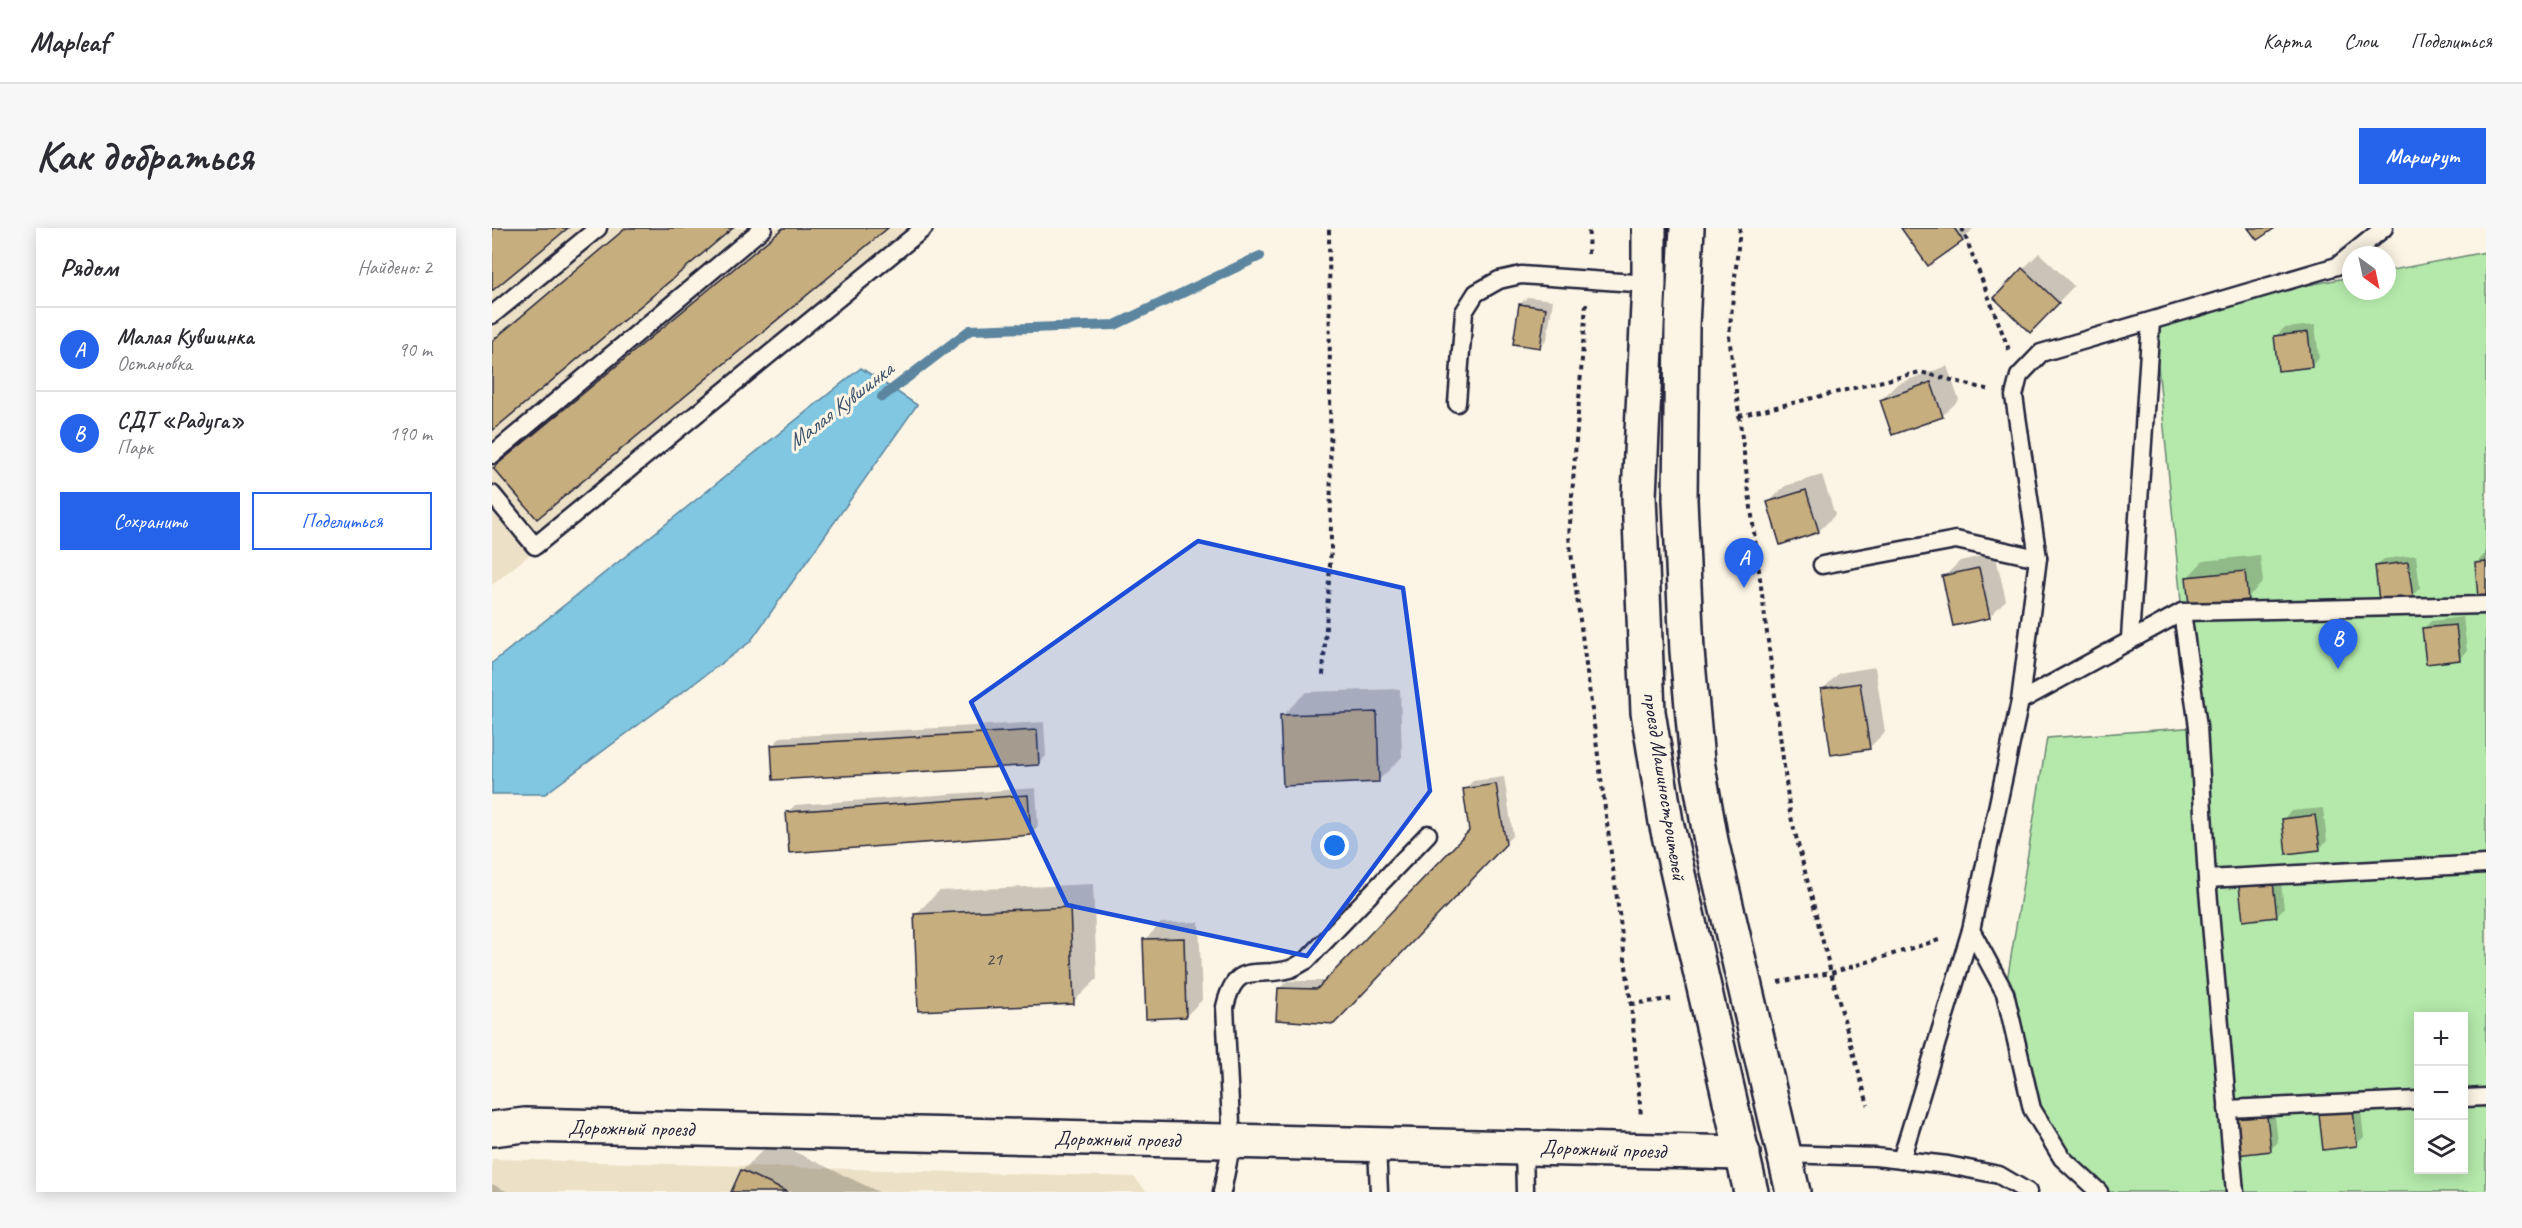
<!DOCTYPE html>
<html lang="ru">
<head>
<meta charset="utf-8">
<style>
  body { margin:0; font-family:Caveat,sans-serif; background:#f7f7f7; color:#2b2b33 }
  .controls { position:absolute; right:18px; bottom:18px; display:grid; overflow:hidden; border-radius:0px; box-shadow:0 3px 15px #0003 }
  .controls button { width:54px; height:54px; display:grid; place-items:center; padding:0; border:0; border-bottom:2px solid #e1e1e2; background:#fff; color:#2b2b33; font:30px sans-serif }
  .compass { position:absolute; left:1850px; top:18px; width:54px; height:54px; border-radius:50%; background:#fff; box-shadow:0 3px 15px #0003; rotate:147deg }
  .you { position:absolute; left:843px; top:618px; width:21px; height:21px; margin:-15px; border:4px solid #fff; border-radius:50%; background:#1a73e8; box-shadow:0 0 0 9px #1a73e833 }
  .badge { display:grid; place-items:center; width:39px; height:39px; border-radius:50%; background:#2563eb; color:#fff; font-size:20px; font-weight:700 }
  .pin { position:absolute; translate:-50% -50px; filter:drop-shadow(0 2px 3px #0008) }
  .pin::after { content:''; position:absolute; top:32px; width:21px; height:18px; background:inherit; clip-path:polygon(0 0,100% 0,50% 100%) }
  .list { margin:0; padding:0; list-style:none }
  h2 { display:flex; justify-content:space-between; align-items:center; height:78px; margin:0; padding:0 24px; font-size:26px }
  h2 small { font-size:20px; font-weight:400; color:#7c7c81 }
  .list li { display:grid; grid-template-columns:39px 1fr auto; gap:18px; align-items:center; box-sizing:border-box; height:84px; padding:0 24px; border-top:2px solid #e1e1e2 }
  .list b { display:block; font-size:22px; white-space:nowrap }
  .list p { margin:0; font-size:20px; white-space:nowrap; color:#7c7c81 }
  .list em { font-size:20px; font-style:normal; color:#7c7c81 }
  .actions { display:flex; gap:12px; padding:18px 24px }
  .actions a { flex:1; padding:14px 0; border:2px solid #2563eb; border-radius:0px; text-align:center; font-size:21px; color:#2563eb }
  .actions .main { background:#2563eb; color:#fff }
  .icon { flex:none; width:33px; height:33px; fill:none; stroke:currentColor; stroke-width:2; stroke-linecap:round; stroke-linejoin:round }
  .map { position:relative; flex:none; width:1994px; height:964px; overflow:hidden; border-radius:0px }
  header { display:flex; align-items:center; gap:36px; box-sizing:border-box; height:84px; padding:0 30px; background:#fff; border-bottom:2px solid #e1e1e2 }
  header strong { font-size:28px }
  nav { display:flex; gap:33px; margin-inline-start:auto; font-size:21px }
  .intro { display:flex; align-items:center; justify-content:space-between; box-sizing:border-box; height:144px; padding:0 36px }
  h1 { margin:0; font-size:42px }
  .button { padding:15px 27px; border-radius:0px; background:#2563eb; color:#fff; font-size:21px; font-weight:700 }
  main { display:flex; gap:36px; padding:0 36px }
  aside { flex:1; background:#fff; border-radius:0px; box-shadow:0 3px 15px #0003 }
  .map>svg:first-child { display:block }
</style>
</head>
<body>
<header>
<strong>Mapleaf</strong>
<nav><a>Карта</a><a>Слои</a><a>Поделиться</a></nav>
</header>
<div class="intro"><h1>Как добраться</h1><a class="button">Маршрут</a></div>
<main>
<aside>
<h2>Рядом<small>Найдено: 2</small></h2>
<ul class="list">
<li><span class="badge">A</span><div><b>Малая Кувшинка</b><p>Остановка</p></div><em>90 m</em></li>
<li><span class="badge">B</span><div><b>СДТ «Радуга»</b><p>Парк</p></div><em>190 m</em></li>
</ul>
<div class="actions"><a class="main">Сохранить</a><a>Поделиться</a></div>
</aside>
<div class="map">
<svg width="1994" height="964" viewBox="0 0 1994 964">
  <rect width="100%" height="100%" fill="#fcf5e5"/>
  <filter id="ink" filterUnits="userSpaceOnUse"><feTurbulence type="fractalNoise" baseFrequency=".0167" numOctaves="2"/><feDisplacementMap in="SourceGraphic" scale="12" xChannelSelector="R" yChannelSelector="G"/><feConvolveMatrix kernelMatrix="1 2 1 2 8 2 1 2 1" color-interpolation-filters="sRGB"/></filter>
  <g filter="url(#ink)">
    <g fill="#ece0c6">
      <path d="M0,0H441L0,357Z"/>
      <path d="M0,931L642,949L655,964H0Z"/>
    </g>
    <path fill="#b4e9ab" stroke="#6b8673" stroke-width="1.5" fill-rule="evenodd" d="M1994,24V964H1607L1540,881L1513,765L1555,510L1706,499L1690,384L1661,86L1859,49V63H1895V43ZM1926,788H1972V942H1926Z"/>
    <path fill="#81c7e1" stroke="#5b859f" stroke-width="1.5" d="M369,140L425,177L258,414L53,566H0V435Z"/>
    <g fill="#0003">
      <path d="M292,0H394L3,240L10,232Z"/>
      <path d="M1411,0H1482L1470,12L1437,36Z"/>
      <path d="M1547,25L1582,58L1554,87L1531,41Z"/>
      <path d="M1036,69L1061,72L1055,111L1048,118L1028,76Z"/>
      <path d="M1823,97L1827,130L1819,138L1784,108L1792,100Z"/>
      <path d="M1455,138L1467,172L1450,188L1389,172L1405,156Z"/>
      <path d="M1330,247L1343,287L1327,303L1277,274L1293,258Z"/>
      <path d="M1503,325L1514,372L1497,389L1452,349L1468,333Z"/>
      <path d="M1768,327L1771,354L1755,370L1695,350L1711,333Z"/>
      <path d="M1924,327L1928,360L1920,368L1884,338L1892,331Z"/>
      <path d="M1992,327H1994V368L1984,335Z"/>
      <path d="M1971,389L1975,423L1967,431L1932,401L1939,393Z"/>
      <path d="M1383,439L1393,504L1377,520L1330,462L1347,445Z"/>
      <path d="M908,461L910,529L886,553L790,488L814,464Z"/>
      <path d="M552,494L554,528L546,536L281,517L289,509Z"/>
      <path d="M1012,549L1021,607L841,794L787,761L795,753H834L978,603L973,561L981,553Z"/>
      <path d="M544,560L546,598L539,606L295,585L303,577Z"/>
      <path d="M1831,580L1835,613L1827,621L1791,591L1799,583Z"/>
      <path d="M1788,647L1792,680L1784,688L1749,658L1757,650Z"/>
      <path d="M601,656L605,751L581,774L424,686L447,663Z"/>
      <path d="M707,694L710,772L694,788L653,712L669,695Z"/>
      <path d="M1868,875L1872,909L1864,916L1829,886L1837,878Z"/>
      <path d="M1782,880L1786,914L1778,922L1743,892L1751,884Z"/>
      <path d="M280,913L387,964H240L250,943Z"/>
      <path d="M0,956L16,964H0Z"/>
    </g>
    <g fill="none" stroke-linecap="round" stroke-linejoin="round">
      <path stroke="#5b859f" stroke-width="10" d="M390,169L478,102L623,97L768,28"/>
    </g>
    <g fill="#c7ae7e" stroke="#22223b" stroke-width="1.5">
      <path d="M0,0H76L0,63Z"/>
      <path d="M134,0H241L0,203V113Z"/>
      <path d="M291,0H396L45,291L1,240Z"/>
      <path d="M1409,0H1462L1471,13L1436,38Z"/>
      <path d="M1756,0H1783L1765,12Z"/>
      <path d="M1530,40L1567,75L1538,105L1502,70Z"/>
      <path d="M1027,76L1054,80L1048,120L1021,116Z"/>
      <path d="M1816,104L1820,139L1786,143L1782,108Z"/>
      <path d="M1439,154L1451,189L1400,207L1388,172Z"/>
      <path d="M1314,262L1327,304L1288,317L1275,274Z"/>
      <path d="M1916,334L1921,370L1887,373L1883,338Z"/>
      <path d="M1994,334V369L1986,370L1983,335Z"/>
      <path d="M1487,340L1498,390L1461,398L1450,348Z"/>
      <path d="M1753,343L1756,372L1697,378L1694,349Z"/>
      <path d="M1964,397L1968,432L1934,436L1930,400Z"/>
      <path d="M1368,455L1378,521L1339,527L1329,461Z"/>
      <path d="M885,484L887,554L791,558L788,487Z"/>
      <path d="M545,502L547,537L281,552L279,517Z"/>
      <path d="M1004,556L1014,616L842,796L784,792L786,760L825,761L977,603L971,561Z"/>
      <path d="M536,567L539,607L297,625L294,584Z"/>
      <path d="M1823,587L1828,622L1794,626L1790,591Z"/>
      <path d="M1781,654L1785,689L1751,693L1747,658Z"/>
      <path d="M578,679L582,776L426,783L422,686Z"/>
      <path d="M692,710L694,789L654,791L651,711Z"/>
      <path d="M1861,882L1865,918L1831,922L1827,886Z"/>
      <path d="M1775,888L1779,923L1745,927L1741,891Z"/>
      <path d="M249,942L295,964H239Z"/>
    </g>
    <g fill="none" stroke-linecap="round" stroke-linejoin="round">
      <g stroke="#22223b" stroke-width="21">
        <g id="service">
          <path d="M0,87L106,0"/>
          <path d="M965,175L972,84L984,65L1007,52L1029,47L1157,56"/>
          <path d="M0,227L271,0"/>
          <path d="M0,266L43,318L432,0"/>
          <path d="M1330,337L1464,312L1546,330"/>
          <path d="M1690,384L1706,499L1715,651L1743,964"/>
          <path d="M1638,410L1659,93"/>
          <path d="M1528,473L1690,384L1994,377"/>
          <path d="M1715,651L1994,636"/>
          <path d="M1479,702L1513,765L1540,881L1570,930L1607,964"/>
          <path d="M1972,870L1994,869"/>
          <path d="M1735,881L1926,872"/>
          <path d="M885,918L887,964"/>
          <path d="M1032,919L1033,964"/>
          <path d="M1292,926L1383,929L1456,937L1507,947L1536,964"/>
          <path d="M1409,932L1479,702L1528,473L1546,330L1522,168L1527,148L1549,125L1845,38L1892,0"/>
          <path d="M730,964L740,914L733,779C744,731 764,751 798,741C804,739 809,735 815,732L936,606"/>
        </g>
      </g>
      <g stroke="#22223b" stroke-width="38">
        <path id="tertiary" d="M0,901L33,897L1251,925"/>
      </g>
      <g stroke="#22223b" stroke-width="38">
        <g id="secondary">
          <path d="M1157,0V56L1147,268L1156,484L1174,594L1259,964"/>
          <path d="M1195,0L1190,98L1188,272L1195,423L1205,533L1219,613L1301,964"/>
        </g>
      </g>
      <g stroke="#22223b" stroke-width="4" stroke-dasharray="4.5 4.5" stroke-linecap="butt">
        <path d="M1248,0L1237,108L1298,585L1339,745L1376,877"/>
        <path d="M1470,0L1517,122"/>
        <path d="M1096,26L1097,0"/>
        <path d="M1094,76L1077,309L1139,776L1149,888"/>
        <path d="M1247,188L1428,144L1498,162"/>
        <path d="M831,447L839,321L837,0"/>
        <path d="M1286,754L1339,745L1450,711"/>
        <path d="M1139,776L1179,771"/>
      </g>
      <use href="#service" stroke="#fcf5e5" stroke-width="16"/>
      <use href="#tertiary" stroke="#fcf5e5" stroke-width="33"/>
      <use href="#secondary" stroke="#fcf5e5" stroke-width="33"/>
    </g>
  </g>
  <path fill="#1d4ed8" fill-opacity="0.2" stroke="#1d4ed8" stroke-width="4.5" stroke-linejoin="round" d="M706,313L911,360L938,563L815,728L575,677L479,474Z"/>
  <g text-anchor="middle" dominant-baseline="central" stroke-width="6" stroke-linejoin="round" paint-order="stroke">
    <g font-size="18" fill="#4b454c">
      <text x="502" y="731">21</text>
    </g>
    <g font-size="21" fill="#22223b" stroke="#fcf5e5">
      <text transform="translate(1173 558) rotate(81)">проезд Машиностроителей</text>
      <text transform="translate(139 900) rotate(1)">Дорожный проезд</text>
      <text transform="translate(625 911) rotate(1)">Дорожный проезд</text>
      <text transform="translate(1111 921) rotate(2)">Дорожный проезд</text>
    </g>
    <g font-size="22" font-style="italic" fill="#3e546d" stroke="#fcf5e5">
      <text transform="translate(348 178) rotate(-38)">Малая Кувшинка</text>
    </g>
  </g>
</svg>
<div class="controls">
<button>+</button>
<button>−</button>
<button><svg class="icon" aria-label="layers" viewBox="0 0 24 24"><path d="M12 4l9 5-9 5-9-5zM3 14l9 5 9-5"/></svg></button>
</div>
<svg class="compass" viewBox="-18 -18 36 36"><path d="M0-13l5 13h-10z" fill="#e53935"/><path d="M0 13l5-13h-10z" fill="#7c7c81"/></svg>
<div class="you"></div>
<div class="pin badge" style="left:1252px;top:360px">A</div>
<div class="pin badge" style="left:1846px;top:441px">B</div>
</div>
</main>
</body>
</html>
